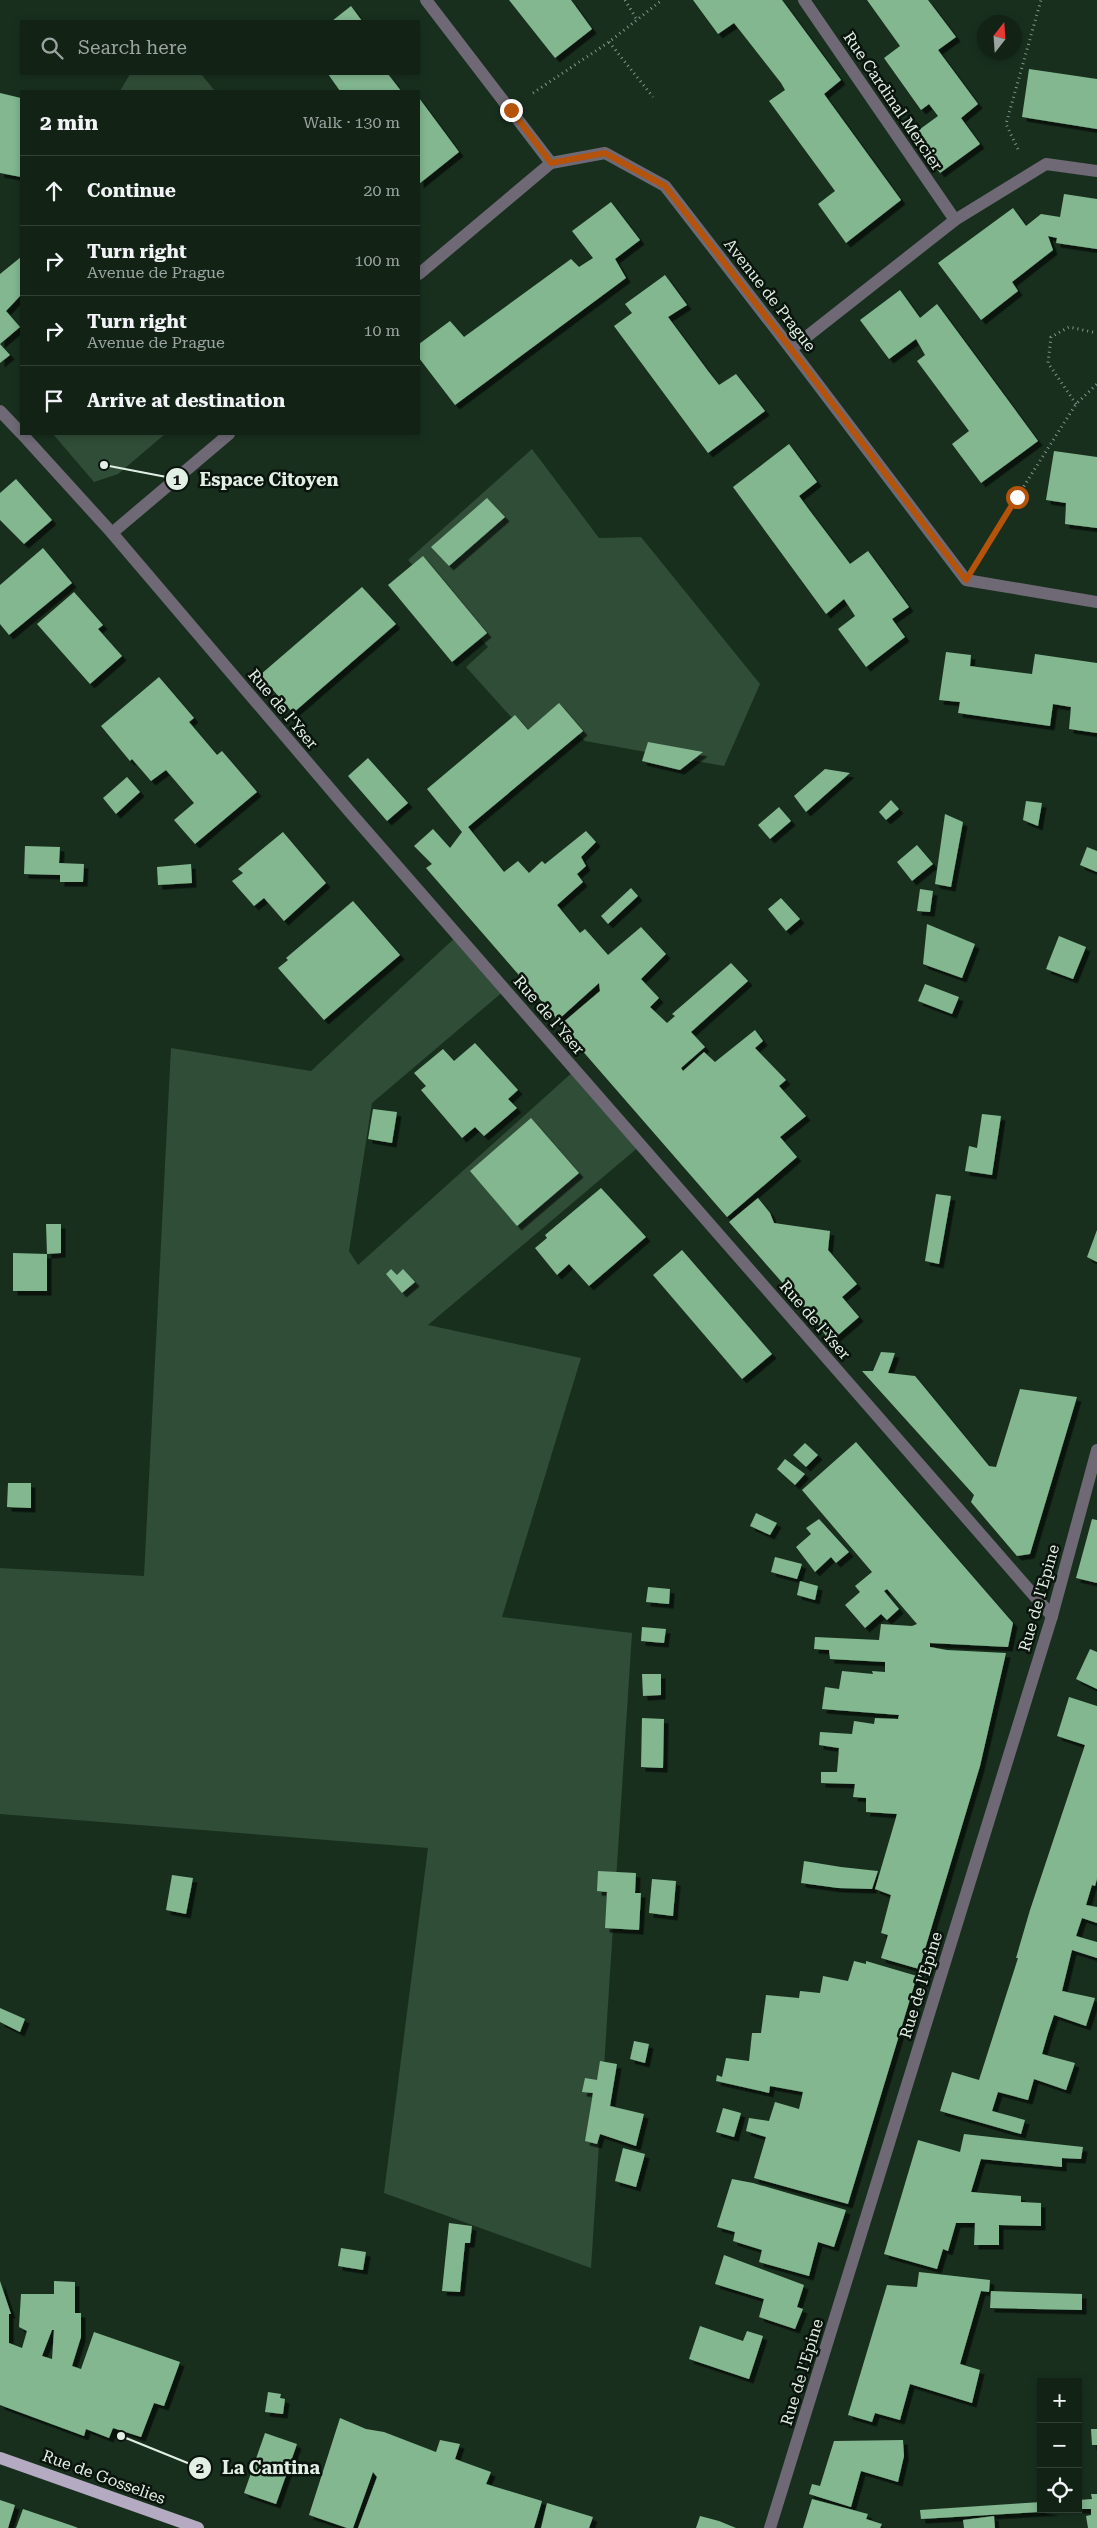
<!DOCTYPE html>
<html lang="en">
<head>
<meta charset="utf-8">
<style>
  body { margin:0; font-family:"Roboto Serif",serif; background:#1f2f23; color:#f1f3f6 }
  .controls { position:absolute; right:15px; bottom:15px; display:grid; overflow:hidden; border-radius:0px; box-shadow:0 2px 8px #0003 }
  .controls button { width:45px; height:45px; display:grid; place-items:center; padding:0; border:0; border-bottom:1px solid #314035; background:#122316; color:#f1f3f6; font:25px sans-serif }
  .compass { position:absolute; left:977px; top:15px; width:45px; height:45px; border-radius:50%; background:#122316; box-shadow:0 2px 8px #0003; rotate:17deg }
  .stop { position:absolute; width:15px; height:15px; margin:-11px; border:4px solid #b45309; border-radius:50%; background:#fff }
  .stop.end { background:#b45309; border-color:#fff; box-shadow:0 1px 5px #0008 }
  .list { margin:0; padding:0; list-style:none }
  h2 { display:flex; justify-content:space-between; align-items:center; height:65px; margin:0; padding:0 20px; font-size:21px }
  h2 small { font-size:16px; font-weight:400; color:#9ca4a1 }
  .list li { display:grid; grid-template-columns:32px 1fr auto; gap:15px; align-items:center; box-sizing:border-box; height:70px; padding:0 20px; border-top:1px solid #314035 }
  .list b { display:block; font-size:19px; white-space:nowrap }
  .list p { margin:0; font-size:16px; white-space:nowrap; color:#9ca4a1 }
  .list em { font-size:16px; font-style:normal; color:#9ca4a1 }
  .icon { flex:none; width:28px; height:28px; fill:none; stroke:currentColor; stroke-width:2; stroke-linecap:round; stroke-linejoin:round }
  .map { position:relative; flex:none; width:1097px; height:2528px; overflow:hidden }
  .search { position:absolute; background:#122316; box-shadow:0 2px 8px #0003; left:20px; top:20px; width:400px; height:55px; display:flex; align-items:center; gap:12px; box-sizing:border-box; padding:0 18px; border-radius:0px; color:#9ca4a1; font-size:19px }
  .panel { position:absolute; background:#122316; box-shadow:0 2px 8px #0003; left:20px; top:90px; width:400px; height:345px; border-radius:0px }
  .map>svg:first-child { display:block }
</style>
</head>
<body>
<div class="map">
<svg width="1097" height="2528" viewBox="0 0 1097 2528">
  <defs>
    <filter id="shadow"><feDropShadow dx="4.5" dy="4.5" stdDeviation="0" flood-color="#0009"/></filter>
  </defs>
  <rect width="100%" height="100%" fill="#182f1e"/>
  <g fill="#304d37">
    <path d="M130,74H201L215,91H120Z"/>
    <path d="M53,434H165L118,474L94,482Z"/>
    <path d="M532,449L599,538L641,537L760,684L724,766L585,741L560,713L530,738L466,667L488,647L408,560Z"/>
    <path d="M458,935L505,990L372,1103L349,1251L358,1265L575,1070L641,1145L428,1325L581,1358L502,1617L632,1633L591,2268L384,2193L428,1848L0,1814V1568L144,1576L171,1048L311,1071Z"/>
  </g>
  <g fill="#83b790" fill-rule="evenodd" filter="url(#shadow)">
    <path d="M509,0H571L592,29L555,58Z"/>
    <path d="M693,0H782L841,80L824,94L901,200L846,243L818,204L835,191L769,101L785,90L781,83L734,23L718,34Z"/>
    <path d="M867,0H928L956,37L938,50L978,104L961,118L980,144L940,173L912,135L938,116L929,104L921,110L884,58L900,46Z"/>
    <path d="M351,6L362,21H332Z"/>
    <path d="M1029,69L1097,79V129L1022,117Z"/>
    <path d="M328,74H388L401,91H340Z"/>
    <path d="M0,93L21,98V177L0,173Z"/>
    <path d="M419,98L459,152L419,184Z"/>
    <path d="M1064,194L1097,199V249L1056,243L1057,238L1048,236L1053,250L1012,282L1018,291L981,320L938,263L1013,208L1026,226L1041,214L1060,217Z"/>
    <path d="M611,202L640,240L615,259L626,278L455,405L419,358V344L450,321L464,337L571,259L579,267L593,258L572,231Z"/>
    <path d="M21,257V295L6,311L20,327L0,344L10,355L0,363V274Z"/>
    <path d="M665,275L687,305L668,317L708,371L719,385L736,374L765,411L708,453L614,326L632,313L625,304Z"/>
    <path d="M900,290L920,318L937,304L1038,441L981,483L952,444L969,431L917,361L925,355L916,339L889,359L860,320Z"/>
    <path d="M789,444L817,482L799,496L810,511L850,564L868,551L909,607L892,619L905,637L866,667L838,629L855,616L844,599L826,614L733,487Z"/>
    <path d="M1054,451L1097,457V528L1065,524L1066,503L1046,500Z"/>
    <path d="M16,479L52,520L24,544L0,520V493Z"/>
    <path d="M487,498L505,517L449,566L431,547Z"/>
    <path d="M43,548L72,583L9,635L0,624V585Z"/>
    <path d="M423,556L487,633L452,662L388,585Z"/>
    <path d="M362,587L396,624L293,713L260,675Z"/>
    <path d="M74,592L103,625L98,629L122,656L90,684L37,624Z"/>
    <path d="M946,652L971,655L970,666L1032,674L1035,654L1097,663V733L1069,729L1071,707L1053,704L1050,726L958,713L960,702L939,700Z"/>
    <path d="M159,677L194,718L189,722L217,755L222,751L257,792L195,844L174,820L194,803L166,770L151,781L132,759L130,761L101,726Z"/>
    <path d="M559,703L583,731L468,827L504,872L518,861L529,873L542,861L545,864L586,831L596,842L581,857L586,866L577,874L583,882L557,905L580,933L585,929L608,955L641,927L652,939L666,954L641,979L659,998L650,1007L667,1023L675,1016L672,1014L731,963L748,981L691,1032L705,1047L681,1068L683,1071L704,1052L715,1062L755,1030L763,1041L755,1048L786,1080L779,1086L806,1116L780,1137L797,1157L727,1217L560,1025L600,991L599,983L558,1020L426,868L432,864L414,846L433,829L450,848L462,832L427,789L515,715L528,730Z"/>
    <path d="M648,742L703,752L680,770L642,761Z"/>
    <path d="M368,758L408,803L387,821L348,776Z"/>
    <path d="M825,769L850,773L806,812L794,796Z"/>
    <path d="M127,777L140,792L116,814L103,798Z"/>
    <path d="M891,800L899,809L886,820L879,812Z"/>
    <path d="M1026,801L1042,803L1038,826L1023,820Z"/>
    <path d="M779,807L791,821L770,839L758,825Z"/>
    <path d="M945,814L963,822L951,887L935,884Z"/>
    <path d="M283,832L326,883L284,921L264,898L254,906L232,881L243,873L238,869Z"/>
    <path d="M917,845L933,864L912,881L897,862Z"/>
    <path d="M25,846L60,847L59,863L84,864L83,882H60V875L24,874Z"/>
    <path d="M1087,847L1097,851V872L1080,865Z"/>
    <path d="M191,864L192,883L158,885L157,867Z"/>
    <path d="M631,888L638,896L608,924L601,916Z"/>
    <path d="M920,889L933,891L930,912L917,911Z"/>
    <path d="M781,898L800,919L786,931L768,909Z"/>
    <path d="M353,901L400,955L324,1020L278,968L288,960L286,958Z"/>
    <path d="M927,924L975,944L962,978L923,964Z"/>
    <path d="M1059,936L1086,947L1073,979L1046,969Z"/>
    <path d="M925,984L959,997L952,1014L918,1001Z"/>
    <path d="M475,1043L518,1090L508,1099L517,1108L484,1136L475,1127L462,1138L421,1090L426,1086L414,1073L443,1049L454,1061Z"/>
    <path d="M373,1109L397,1112L392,1143L368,1139Z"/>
    <path d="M982,1114L1001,1116L992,1175L965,1171L969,1146L977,1148Z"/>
    <path d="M531,1118L579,1173L517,1226L470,1171Z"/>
    <path d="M601,1188L646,1237L589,1286L569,1264L557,1275L535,1248L547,1238L545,1235Z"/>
    <path d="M936,1194L951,1196L939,1264L925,1261Z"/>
    <path d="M758,1198L770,1213L774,1223L830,1231L828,1250L857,1284L842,1297L859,1317L830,1342L816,1321L729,1222Z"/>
    <path d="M46,1224H61V1253L47,1254V1291H13V1253L47,1254Z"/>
    <path d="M1097,1230V1262L1087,1257Z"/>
    <path d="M682,1250L772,1354L742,1379L653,1275Z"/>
    <path d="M391,1269L397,1275L403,1269L415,1282L402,1293L386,1274Z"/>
    <path d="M881,1352L895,1353L888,1373L915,1376L989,1466L996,1467L1020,1389L1077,1397L1030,1554L1017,1556L971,1502L974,1495L862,1371H873Z"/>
    <path d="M856,1442L1013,1623L1008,1647L930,1643V1647L947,1650L1006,1653L980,1766L919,1969L881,1958L888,1935L881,1933L891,1895L875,1889L897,1814L866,1812V1798L853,1797L855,1784L821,1783V1772H837L839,1748L819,1745L820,1732L852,1734L854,1721L874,1724L875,1718L898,1719L899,1715L822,1709L825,1687L839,1689L842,1671L873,1674L872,1671L885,1672V1662L830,1659L829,1650L814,1649L815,1637L879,1640L881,1624L912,1626L917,1624L887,1589L884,1591L899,1609L887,1620L881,1614L865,1628L845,1605L860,1592L855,1586L872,1572L802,1490Z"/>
    <path d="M805,1443L818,1455L806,1467L793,1455Z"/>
    <path d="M785,1459L805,1474L795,1485L777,1469Z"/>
    <path d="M8,1483H31V1508L7,1507Z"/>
    <path d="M756,1513L777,1523L770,1535L750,1526Z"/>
    <path d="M819,1519L849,1552L836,1563L831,1557L815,1572L796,1547L811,1534L806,1528Z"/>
    <path d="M1092,1519L1097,1520V1583L1076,1578Z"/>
    <path d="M775,1557L802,1564L797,1579L771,1572Z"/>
    <path d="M800,1581L818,1586L815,1600L797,1595Z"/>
    <path d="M648,1587L670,1589L669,1604L646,1602Z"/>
    <path d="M642,1627L666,1629L664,1643L641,1641Z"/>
    <path d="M1090,1649L1097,1652V1689L1076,1679Z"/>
    <path d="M642,1674H661V1695L643,1696Z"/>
    <path d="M1069,1697L1097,1706V1879L1095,1886L1092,1885L1086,1905L1097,1907V1923L1082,1918L1076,1936L1097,1942V1958L1072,1950L1062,1991L1095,1998L1086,2026L1054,2015L1048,2033L1042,2054L1075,2063L1066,2090L1034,2079L1028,2100L998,2092L992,2111L1025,2120L1021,2134L940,2111L952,2072L979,2080L1018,1958H1016L1030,1910L1085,1745L1057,1736Z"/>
    <path d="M642,1718L664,1719L663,1768L641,1767Z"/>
    <path d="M804,1861L841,1867L878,1871L872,1889L838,1888L801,1883Z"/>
    <path d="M598,1871L636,1873L635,1893H641L639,1930L605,1928L607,1892L597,1891Z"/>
    <path d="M172,1875L193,1878L186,1914L166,1910Z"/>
    <path d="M652,1879L676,1881L673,1916L649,1913Z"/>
    <path d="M854,1961L866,1964V1961L917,1976L848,2204L754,2178L766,2137L746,2131L749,2118L769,2121L775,2102L799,2109L803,2092L770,2086L769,2093L716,2081L717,2075L722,2077L726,2058L749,2061L752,2033H761L766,1995L799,1998L800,1991L820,1993L823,1976L848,1981Z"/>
    <path d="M0,2008L25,2019L20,2032L0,2022Z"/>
    <path d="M634,2041L649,2044L645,2063L630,2059Z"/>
    <path d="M600,2061L617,2064L610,2106L644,2114L636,2146L600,2134L597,2144L585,2141L593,2093L582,2092L585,2078L597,2080Z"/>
    <path d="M723,2108L741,2113L734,2137L716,2132Z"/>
    <path d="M964,2134L1083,2147L1081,2159L1062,2158V2167L981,2159L971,2192L1021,2196V2202L1041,2203V2226L999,2225V2245H974L975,2223H956L948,2251L943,2249L937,2269L884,2254L918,2140L960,2152Z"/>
    <path d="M623,2148L645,2154L636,2187L615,2181Z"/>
    <path d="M732,2179L753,2183L846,2210L834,2247L818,2242L809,2276L759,2262L762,2250L733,2241L735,2232L717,2227Z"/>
    <path d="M449,2223L472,2226L470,2243H465L460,2292L442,2291Z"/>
    <path d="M341,2248L366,2252L363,2270L338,2266Z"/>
    <path d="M724,2255L804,2285L797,2307L803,2309L795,2329L759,2317L764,2299L715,2284Z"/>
    <path d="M919,2272L990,2280L989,2292L981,2291L960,2364L980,2370L972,2403L910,2384L900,2420L875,2413L872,2422L848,2415L887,2285L917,2287Z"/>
    <path d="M0,2281L11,2314H9V2343L22,2348L27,2331L19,2327L21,2294H54V2281L75,2282V2313H81V2337L72,2366L81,2369L94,2332L180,2362L164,2406L154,2403L141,2437L113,2428L109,2438L86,2429L84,2436L0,2405ZM52,2330H54L52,2359L42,2356Z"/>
    <path d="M991,2291L1082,2294V2310L990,2308Z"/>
    <path d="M700,2326L743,2341L747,2331L763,2336L749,2379L689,2359Z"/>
    <path d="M268,2392L281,2394L280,2398L285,2399L283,2414L265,2412Z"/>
    <path d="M340,2418L366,2429L384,2432L436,2452L440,2440L460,2444L455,2459L491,2472L486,2484L542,2501L534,2528H358L377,2477L373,2472L353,2528H347L309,2515Z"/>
    <path d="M1091,2429H1097V2445H1092Z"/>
    <path d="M265,2433L297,2444L276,2504L244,2493Z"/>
    <path d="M903,2440L904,2456L898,2482L861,2471L851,2507L809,2494L812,2484L820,2486L834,2441Z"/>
    <path d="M1091,2494H1097V2528H1088L1086,2516L1091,2515V2509H1078V2500L1092,2499Z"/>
    <path d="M812,2499L868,2514L866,2519L882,2524L880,2528H803Z"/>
    <path d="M0,2500L15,2505L8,2528H0Z"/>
    <path d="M1041,2502V2509L1055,2511L921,2519L920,2510Z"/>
    <path d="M547,2503L593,2517L589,2528H541Z"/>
    <path d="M23,2509L73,2526L78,2528H16Z"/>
    <path d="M700,2516L719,2521L736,2528H696Z"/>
    <path d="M994,2516L995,2528H964L963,2520Z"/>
  </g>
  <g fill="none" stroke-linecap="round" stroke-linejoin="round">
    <g stroke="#859789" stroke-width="3" stroke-dasharray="1 4" stroke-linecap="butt">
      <path d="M625,0L637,20"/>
      <path d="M609,42L653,97"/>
      <path d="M533,93L609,42L662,0"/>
      <path d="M1018,149L1006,124L1041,0"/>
      <path d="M1076,404L1048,363L1051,337L1069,327L1097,333"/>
      <path d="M981,554L1076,404L1097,384"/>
    </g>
    <g stroke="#6e6975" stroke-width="12">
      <path d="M426,0L551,163"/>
      <path d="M804,0L955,220"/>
      <path d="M419,274L551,163L605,153L665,186L791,349L966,580L1097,602"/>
      <path d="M791,349L955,220L1046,164L1097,171"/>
      <path d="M0,411L21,433"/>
      <path d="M22,434L112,533L349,811L1052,1616"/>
      <path d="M112,533L229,434"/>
      <path d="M770,2528L1052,1616L1097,1450"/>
    </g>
    <path stroke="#b4aac2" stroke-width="12" d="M0,2458L198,2528"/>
  </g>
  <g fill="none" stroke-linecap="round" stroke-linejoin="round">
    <path stroke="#b45309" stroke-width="6" d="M511,110L551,163L605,153L665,186L791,349L966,580L1017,497"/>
  </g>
  <g text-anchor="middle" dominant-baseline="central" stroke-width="5" stroke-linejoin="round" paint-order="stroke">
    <g font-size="16" fill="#e1efe4" stroke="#0a140d">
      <text transform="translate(893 101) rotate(56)">Rue Cardinal Mercier</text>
      <text transform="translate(770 295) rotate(52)">Avenue de Prague</text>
      <text transform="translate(283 709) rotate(50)">Rue de l'Yser</text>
      <text transform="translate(549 1015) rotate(49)">Rue de l'Yser</text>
      <text transform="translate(815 1320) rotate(49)">Rue de l'Yser</text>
      <text transform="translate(1039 1598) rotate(-74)">Rue de l'Epine</text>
      <text transform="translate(921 1985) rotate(-73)">Rue de l'Epine</text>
      <text transform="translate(802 2372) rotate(-73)">Rue de l'Epine</text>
      <text transform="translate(104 2477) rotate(20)">Rue de Gosselies</text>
    </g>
  </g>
  <path fill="none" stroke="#e1efe4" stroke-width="2" d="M104 465L177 479M121 2436L200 2468"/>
  <g fill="#e1efe4" stroke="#0a140d" stroke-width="2">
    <circle cx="104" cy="465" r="5"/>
    <circle cx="121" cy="2436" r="5"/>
    <circle cx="177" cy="479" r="12"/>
    <circle cx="200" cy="2468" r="12"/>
  </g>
  <g font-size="15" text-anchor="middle" font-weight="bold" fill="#111">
    <text x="177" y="485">1</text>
    <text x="200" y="2473">2</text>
  </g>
  <g font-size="18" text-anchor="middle" font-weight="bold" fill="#e1efe4" stroke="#0a140d" stroke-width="5" stroke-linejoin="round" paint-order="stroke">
    <text x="269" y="486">Espace Citoyen</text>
    <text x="271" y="2474">La Cantina</text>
  </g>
</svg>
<div class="controls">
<button>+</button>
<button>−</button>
<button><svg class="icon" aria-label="locate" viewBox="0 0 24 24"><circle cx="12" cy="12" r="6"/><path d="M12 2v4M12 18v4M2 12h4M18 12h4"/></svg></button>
</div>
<svg class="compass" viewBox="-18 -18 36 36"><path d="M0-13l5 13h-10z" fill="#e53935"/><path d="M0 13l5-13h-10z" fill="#9ca4a1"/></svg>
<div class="stop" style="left:1017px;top:497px"></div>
<div class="stop end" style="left:511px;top:110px"></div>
<div class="search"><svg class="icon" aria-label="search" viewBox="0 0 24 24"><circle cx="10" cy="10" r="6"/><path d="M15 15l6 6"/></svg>Search here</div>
<section class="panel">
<h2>2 min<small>Walk · 130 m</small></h2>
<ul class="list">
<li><svg class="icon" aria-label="ahead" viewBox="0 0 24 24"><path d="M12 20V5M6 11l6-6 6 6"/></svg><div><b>Continue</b></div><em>20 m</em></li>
<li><svg class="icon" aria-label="right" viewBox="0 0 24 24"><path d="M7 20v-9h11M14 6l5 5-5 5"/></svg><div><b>Turn right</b><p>Avenue de Prague</p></div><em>100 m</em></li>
<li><svg class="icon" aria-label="right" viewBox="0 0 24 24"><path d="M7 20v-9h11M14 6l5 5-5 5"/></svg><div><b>Turn right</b><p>Avenue de Prague</p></div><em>10 m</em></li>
<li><svg class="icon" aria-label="arrive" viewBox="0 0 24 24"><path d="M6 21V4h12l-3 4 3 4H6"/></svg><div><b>Arrive at destination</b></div></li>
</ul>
</section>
</div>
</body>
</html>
